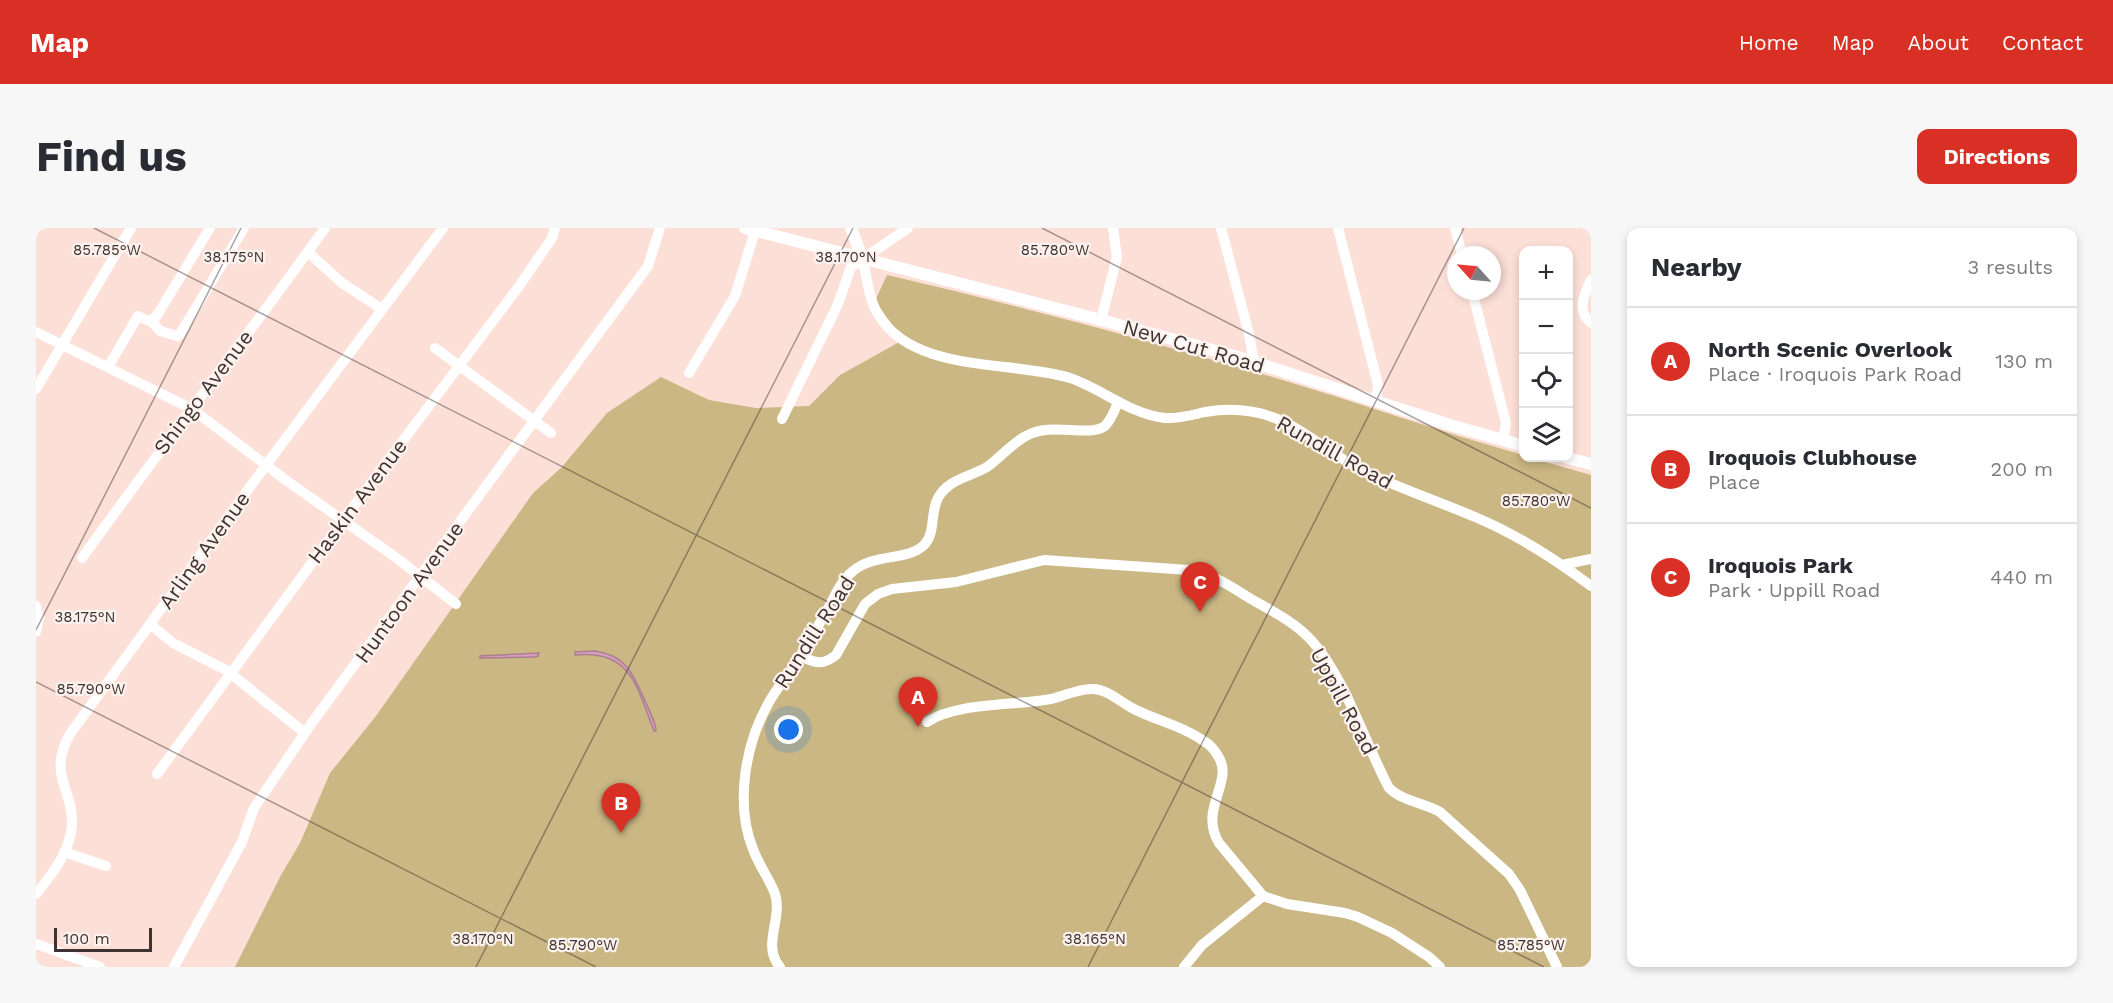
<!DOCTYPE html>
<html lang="en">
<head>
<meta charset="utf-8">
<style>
  body { margin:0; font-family:"Work Sans",sans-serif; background:#f7f7f7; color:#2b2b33 }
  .controls { position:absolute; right:18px; top:18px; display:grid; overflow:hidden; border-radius:12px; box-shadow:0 3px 9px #0003 }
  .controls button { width:54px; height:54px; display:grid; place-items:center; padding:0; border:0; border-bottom:2px solid #e1e1e2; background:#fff; color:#2b2b33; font:30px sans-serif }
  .compass { position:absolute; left:1411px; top:18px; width:54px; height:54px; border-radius:50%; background:#fff; box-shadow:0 3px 9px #0003; rotate:297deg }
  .scale { position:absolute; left:18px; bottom:15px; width:98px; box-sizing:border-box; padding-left:6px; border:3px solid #3e3330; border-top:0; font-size:16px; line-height:21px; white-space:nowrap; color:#3e3330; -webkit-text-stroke:4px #fdf2ee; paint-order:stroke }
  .you { position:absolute; left:753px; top:502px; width:21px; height:21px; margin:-15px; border:4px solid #fff; border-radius:50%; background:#1a73e8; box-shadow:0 0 0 9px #1a73e833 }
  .badge { display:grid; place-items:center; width:39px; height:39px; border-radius:50%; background:#d93025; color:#fff; font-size:20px; font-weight:700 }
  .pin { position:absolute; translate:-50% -50px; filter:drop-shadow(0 2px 3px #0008) }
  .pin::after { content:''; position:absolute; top:32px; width:21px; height:18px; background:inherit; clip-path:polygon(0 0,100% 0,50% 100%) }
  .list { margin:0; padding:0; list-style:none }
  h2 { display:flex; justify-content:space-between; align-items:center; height:78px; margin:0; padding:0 24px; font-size:26px }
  h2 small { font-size:20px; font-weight:400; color:#7c7c81 }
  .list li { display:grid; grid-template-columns:39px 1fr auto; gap:18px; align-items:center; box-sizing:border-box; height:108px; padding:0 24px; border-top:2px solid #e1e1e2 }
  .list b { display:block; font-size:22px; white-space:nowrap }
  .list p { margin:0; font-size:20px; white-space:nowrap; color:#7c7c81 }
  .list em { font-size:20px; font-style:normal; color:#7c7c81 }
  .icon { flex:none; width:33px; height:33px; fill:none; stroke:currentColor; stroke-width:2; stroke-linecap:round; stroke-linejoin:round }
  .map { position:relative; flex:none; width:1555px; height:739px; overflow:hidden; border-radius:12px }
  header { display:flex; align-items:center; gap:36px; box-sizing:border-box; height:84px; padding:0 30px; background:#d93025; color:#fff }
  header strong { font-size:28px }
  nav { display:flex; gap:33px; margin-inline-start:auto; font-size:21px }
  .intro { display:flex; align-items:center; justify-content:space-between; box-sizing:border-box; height:144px; padding:0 36px }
  h1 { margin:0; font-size:42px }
  .button { padding:15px 27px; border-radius:12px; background:#d93025; color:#fff; font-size:21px; font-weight:700 }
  main { display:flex; gap:36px; padding:0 36px }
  aside { flex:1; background:#fff; border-radius:12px; box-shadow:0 3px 9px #0003 }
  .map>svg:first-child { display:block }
</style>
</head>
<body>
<header>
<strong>Map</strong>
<nav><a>Home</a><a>Map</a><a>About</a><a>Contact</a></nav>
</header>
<div class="intro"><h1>Find us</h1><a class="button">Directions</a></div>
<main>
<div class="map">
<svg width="1555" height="739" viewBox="0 0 1555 739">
  <rect width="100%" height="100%" fill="#fce0d8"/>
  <path fill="#cab783" d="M851,47C976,76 1100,109 1223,145C1312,171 1399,202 1487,227L1488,230H1495L1555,247V739H199L245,647L264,615L294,545L340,488L497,265L525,240L571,185L625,149L673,172L720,180L773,178L804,147L867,112L839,73Z"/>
  <g fill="#d99ebb" stroke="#aa7e91" stroke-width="1.5">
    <path d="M559,423C593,428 598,449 611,477C614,485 620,495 620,503H618C601,459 595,421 539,427V424Z"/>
    <path d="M503,425L502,428L498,429L444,430V428Z"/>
  </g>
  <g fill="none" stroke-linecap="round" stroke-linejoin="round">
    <g stroke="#fff" stroke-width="10">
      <path d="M1185,0L1213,106L1218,134"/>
      <path d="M1302,0L1342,157L1340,174"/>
      <path d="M1419,0L1426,27"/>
      <path d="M272,24L306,55L346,81"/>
      <path d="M826,30C831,47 832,70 842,86C877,146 976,132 1034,150C1065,160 1093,186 1129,190C1143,191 1156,187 1169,184C1193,180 1214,181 1236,189C1272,202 1299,231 1334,246C1368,262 1404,274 1439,289C1480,306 1519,331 1555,358"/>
      <path d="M1555,52C1548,67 1540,83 1555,95"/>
      <path d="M1436,63L1470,195L1467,212"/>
      <path d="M1065,92L1081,29L1077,0"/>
      <path d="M115,93L124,103L141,108L144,106L208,0"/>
      <path d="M0,104L156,181L251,253L362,331L420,376"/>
      <path d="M399,120L515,205"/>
      <path d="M72,139L102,88L113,93L120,89L174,0"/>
      <path d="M653,145L699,68L719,3"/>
      <path d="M0,161L95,0"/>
      <path d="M746,191L802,76L815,39L872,0"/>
      <path d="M46,330C126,219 209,111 289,0"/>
      <path d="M1526,337L1555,331"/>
      <path d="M0,378L3,390L0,404"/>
      <path d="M114,396L137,415L190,442L269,505"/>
      <path d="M765,428C778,435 787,438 800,427L829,376L842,366L856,361L920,354L1008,332L1153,342C1176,345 1195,359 1215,371C1236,383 1259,394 1276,413C1309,450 1329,515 1353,560C1366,573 1388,575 1404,584L1473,646L1484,662L1521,739"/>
      <path d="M891,494C921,474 979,478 1015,471C1028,468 1042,461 1055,461C1070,460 1083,473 1096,480C1118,492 1145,497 1166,512C1172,515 1178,521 1182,528C1199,554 1162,580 1183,615L1227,668L1251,676L1309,685L1322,689L1356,705L1393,729L1404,739"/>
      <path d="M121,546L308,291L484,57L516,10L519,0"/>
      <path d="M28,624L70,638"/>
      <path d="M0,666C16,646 35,623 36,596C37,559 11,548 34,506L230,237L407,0"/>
      <path d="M0,716L64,739"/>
      <path d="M138,739L206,614L218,580L275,496L612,38L624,0"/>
      <path d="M744,739C724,716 750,688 737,661C731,648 722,635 717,621C699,577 709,517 732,476C742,457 757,442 767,423C773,411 781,400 788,388C797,373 803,354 817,343C838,325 872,333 888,317C900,305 894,284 902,270C912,251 934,249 951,239C964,230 975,216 990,208C1015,193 1053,210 1069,198C1075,192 1079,182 1082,174"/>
      <path d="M1148,739L1166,717L1227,668"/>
    </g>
    <g stroke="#fff" stroke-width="12">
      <path d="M709,0L1065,92L1202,129L1414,197L1488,218"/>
      <path d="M815,0L826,30"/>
      <path d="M1531,230L1555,236"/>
    </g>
  </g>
  <path fill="none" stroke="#3e3330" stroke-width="1.5" stroke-opacity="0.45" d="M58,0L1508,739M1006,0L1555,280M0,402L205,0M0,454L560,739M440,739L817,0M1052,739L1428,0"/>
  <g text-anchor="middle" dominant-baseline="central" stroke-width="4.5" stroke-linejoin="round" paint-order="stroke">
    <g font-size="21" fill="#3e3330" stroke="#fdf2ee">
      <text transform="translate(1158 118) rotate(16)">New Cut Road</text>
      <text transform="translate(167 164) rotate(-53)">Shingo Avenue</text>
      <text transform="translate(1299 224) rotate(29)">Rundill Road</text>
      <text transform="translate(321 273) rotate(-53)">Haskin Avenue</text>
      <text transform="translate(168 322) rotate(-54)">Arling Avenue</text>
      <text transform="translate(373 364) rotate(-54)">Huntoon Avenue</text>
      <text transform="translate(778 404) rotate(-57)">Rundill Road</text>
      <text transform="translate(1308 473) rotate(62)">Uppill Road</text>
    </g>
  </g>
  <g font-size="15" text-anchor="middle" fill="#3e3330" stroke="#fdf2ee" stroke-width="4.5" stroke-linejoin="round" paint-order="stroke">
    <text x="71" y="27">85.785°W</text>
    <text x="1019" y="27">85.780°W</text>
    <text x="198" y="34">38.175°N</text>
    <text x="810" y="34">38.170°N</text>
    <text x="1500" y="278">85.780°W</text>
    <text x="49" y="394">38.175°N</text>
    <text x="55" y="466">85.790°W</text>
    <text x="447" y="716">38.170°N</text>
    <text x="1059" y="716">38.165°N</text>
    <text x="547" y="722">85.790°W</text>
    <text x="1495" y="722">85.785°W</text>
  </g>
</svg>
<div class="controls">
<button>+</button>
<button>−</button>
<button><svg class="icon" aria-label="locate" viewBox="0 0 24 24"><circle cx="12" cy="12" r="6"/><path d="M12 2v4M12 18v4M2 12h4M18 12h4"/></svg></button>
<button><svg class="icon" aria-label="layers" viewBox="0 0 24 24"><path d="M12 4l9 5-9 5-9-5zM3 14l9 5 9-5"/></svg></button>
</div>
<svg class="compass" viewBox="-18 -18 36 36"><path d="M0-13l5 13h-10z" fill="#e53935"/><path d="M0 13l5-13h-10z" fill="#7c7c81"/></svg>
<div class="scale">100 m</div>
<div class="you"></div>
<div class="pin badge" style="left:882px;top:499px">A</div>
<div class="pin badge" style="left:585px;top:605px">B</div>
<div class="pin badge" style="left:1164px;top:384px">C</div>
</div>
<aside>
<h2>Nearby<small>3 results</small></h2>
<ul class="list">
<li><span class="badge">A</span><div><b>North Scenic Overlook</b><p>Place · Iroquois Park Road</p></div><em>130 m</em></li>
<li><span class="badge">B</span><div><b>Iroquois Clubhouse</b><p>Place</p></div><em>200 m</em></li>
<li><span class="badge">C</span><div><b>Iroquois Park</b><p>Park · Uppill Road</p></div><em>440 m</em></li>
</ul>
</aside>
</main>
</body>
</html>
